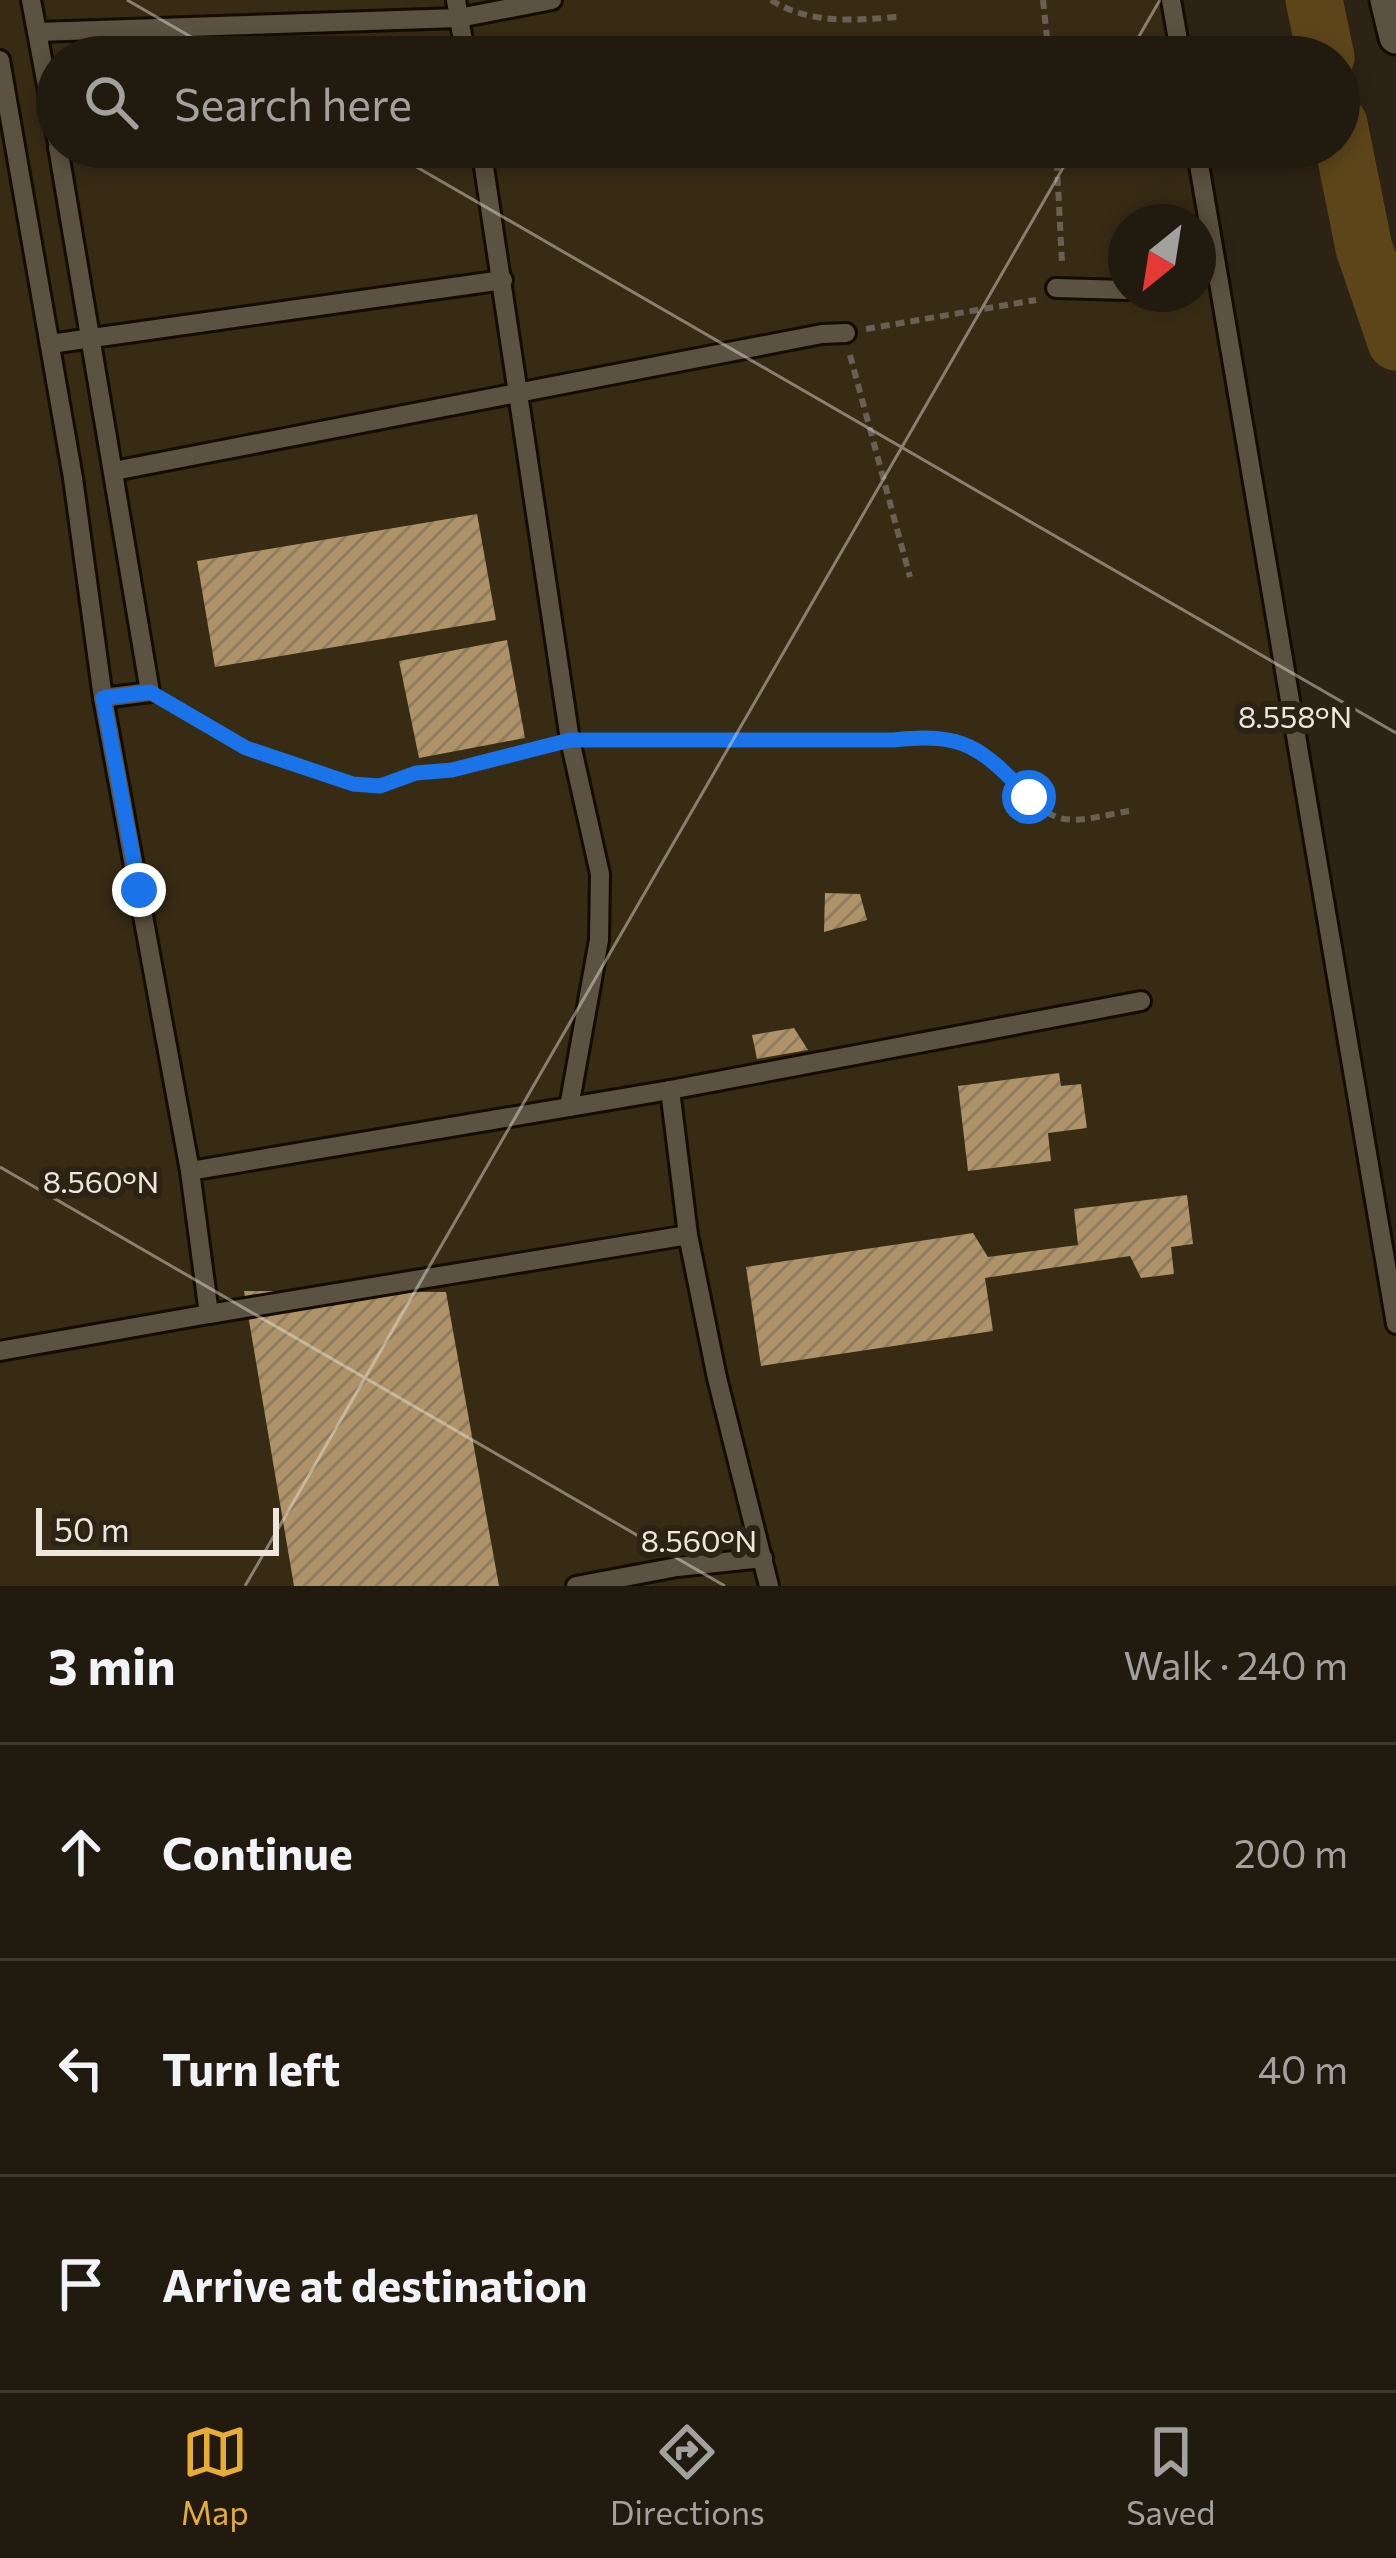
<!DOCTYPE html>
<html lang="en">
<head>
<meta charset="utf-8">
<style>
  body { margin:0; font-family:Commissioner,sans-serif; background:#2d271d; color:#f1f3f6 }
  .compass { position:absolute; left:1108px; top:204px; width:108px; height:108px; border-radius:50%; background:#211a0f; box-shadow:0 6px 18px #0003; rotate:210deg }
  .scale { position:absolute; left:36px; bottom:30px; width:243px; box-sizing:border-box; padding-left:12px; border:6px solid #ede7dd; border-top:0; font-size:33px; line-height:42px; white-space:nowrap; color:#ede7dd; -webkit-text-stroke:9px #2c2314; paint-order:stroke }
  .stop { position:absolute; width:36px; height:36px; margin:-27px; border:9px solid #1a73e8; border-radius:50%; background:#fff }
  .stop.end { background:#1a73e8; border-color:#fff; box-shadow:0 3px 12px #0008 }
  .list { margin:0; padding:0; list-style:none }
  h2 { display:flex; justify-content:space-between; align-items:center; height:156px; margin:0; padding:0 48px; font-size:51px }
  h2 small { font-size:39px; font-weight:400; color:#a2a19e }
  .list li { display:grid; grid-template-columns:78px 1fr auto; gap:36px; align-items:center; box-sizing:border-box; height:216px; padding:0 48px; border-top:3px solid #3e382f }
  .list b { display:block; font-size:45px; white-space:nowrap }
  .list em { font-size:39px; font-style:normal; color:#a2a19e }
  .icon { flex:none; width:66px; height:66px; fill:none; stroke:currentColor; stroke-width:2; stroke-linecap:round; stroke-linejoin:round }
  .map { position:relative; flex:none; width:1396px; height:1586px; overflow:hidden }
  .search { position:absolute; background:#211a0f; box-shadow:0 6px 18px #0003; left:36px; right:36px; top:36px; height:132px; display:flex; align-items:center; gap:30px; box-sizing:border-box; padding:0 42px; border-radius:66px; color:#a2a19e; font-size:45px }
  .sheet { height:804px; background:#211a0f }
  nav { display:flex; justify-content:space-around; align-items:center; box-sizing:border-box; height:168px; border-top:3px solid #3e382f; background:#211a0f; font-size:33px; color:#a2a19e }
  nav a { display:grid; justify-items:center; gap:6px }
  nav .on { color:#e6ac36 }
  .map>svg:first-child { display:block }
</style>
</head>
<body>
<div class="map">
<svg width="1396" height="1586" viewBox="0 0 1396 1586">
  <defs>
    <pattern id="building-hatch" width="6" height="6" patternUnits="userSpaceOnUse" patternTransform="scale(3)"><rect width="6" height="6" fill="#ad9367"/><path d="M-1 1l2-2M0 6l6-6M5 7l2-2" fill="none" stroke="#8e7c5c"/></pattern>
  </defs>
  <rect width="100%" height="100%" fill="#2c2314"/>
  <path fill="#372b14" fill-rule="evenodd" d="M0,0H1176L1186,57H57V147H1200L1396,1337V1586H0ZM1126,222H1198V294H1126Z"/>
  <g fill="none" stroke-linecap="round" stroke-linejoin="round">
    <g stroke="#5c4519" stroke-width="57">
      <path d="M1314,0L1326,57"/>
      <path d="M1339,124L1364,248L1396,342"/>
    </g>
  </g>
  <g fill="url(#building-hatch)">
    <path d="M477,514L496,620L215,667L197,561Z"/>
    <path d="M507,640L525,738L419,758L399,661Z"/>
    <path d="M825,893L860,894L867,920L824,932Z"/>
    <path d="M794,1028L808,1050L757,1059L752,1035Z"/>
    <path d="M1059,1073L1061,1086L1081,1084L1087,1128L1048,1133L1051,1161L968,1171L958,1086Z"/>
    <path d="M1187,1195L1193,1244L1171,1247L1174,1274L1141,1278L1130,1256L985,1278L993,1331L761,1366L746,1267L973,1233L988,1257L1078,1245L1074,1209Z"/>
    <path d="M244,1291L446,1292L499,1586H294Z"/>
  </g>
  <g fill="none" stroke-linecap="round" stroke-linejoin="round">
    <g stroke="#150c01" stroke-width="24">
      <g id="service">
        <path d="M31,0L57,139"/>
        <path d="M1171,0L1181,57"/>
        <path d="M38,32L459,18L456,0"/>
        <path d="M466,57L459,18L552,0"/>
        <path d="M0,60L73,478L103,698L190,1171L670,1090L1141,1001"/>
        <path d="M58,147L150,692L103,698"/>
        <path d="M481,147L570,740L600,874L599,940L569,1107"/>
        <path d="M1196,147L1396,1324"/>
        <path d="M1056,288L1126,290"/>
        <path d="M50,344L503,280"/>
        <path d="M114,471L822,334L846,333"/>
        <path d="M670,1090L688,1235L717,1378L769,1586"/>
        <path d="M209,1314L688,1235"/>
        <path d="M0,1351L209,1314L190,1171"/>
        <path d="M576,1586L677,1567L763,1558"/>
      </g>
    </g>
    <g stroke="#150c01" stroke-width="39">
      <path id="minor" d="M1387,0L1396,37"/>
    </g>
    <g stroke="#686052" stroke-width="6" stroke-dasharray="9 6" stroke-linecap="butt">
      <path d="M771,0C811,25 852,20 898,17"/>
      <path d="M1043,0L1049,57"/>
      <path d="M1056,147L1062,263"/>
      <path d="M866,329L1036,300"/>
      <path d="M850,355L910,577"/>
      <path d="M172,705L246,748L353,785L380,786L416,773L452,771L550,746"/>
      <path d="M593,740H894C964,732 978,746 1025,794C1037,805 1048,816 1064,819C1084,822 1109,814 1129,811"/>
    </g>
    <use href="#service" stroke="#5c5241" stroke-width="18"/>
    <use href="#minor" stroke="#5c5241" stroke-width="33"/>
  </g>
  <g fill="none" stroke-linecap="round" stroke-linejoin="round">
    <path stroke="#1a73e8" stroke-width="15" d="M139,890L103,698L150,692L246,748L353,784L380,786L416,773L452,770L570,740H894C966,732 981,748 1029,797"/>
  </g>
  <path fill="none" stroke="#ede7dd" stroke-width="3" stroke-opacity="0.45" d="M127,0L226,57M1127,57L1160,0M382,147L1396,733M0,1167L725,1586M245,1586L1075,147"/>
  <g font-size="30" text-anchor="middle" fill="#ede7dd" stroke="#2c2314" stroke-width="12" stroke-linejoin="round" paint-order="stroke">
    <text x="1295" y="728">8.558°N</text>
    <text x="101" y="1193">8.560°N</text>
    <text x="699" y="1552">8.560°N</text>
  </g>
</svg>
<svg class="compass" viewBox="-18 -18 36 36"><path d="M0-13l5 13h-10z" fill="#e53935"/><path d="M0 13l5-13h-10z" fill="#a2a19e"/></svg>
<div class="scale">50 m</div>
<div class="stop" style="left:1029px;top:797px"></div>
<div class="stop end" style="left:139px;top:890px"></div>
<div class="search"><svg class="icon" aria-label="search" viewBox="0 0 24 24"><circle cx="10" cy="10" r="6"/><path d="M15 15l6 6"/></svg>Search here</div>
</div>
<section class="sheet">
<h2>3 min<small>Walk · 240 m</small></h2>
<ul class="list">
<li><svg class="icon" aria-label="ahead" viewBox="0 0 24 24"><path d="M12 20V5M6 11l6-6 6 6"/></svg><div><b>Continue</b></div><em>200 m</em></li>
<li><svg class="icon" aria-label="left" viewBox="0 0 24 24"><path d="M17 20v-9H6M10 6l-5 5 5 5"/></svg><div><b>Turn left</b></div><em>40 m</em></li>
<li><svg class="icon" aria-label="arrive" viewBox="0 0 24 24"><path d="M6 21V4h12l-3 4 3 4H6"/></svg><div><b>Arrive at destination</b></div></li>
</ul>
</section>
<nav>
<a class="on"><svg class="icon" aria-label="map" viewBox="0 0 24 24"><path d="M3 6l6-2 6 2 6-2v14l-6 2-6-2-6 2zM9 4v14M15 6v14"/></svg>Map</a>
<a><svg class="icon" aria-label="directions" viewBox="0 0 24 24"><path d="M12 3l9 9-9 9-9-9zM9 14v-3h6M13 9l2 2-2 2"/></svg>Directions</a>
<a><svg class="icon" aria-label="saved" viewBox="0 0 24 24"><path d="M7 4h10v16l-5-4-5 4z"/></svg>Saved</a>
</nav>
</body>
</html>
